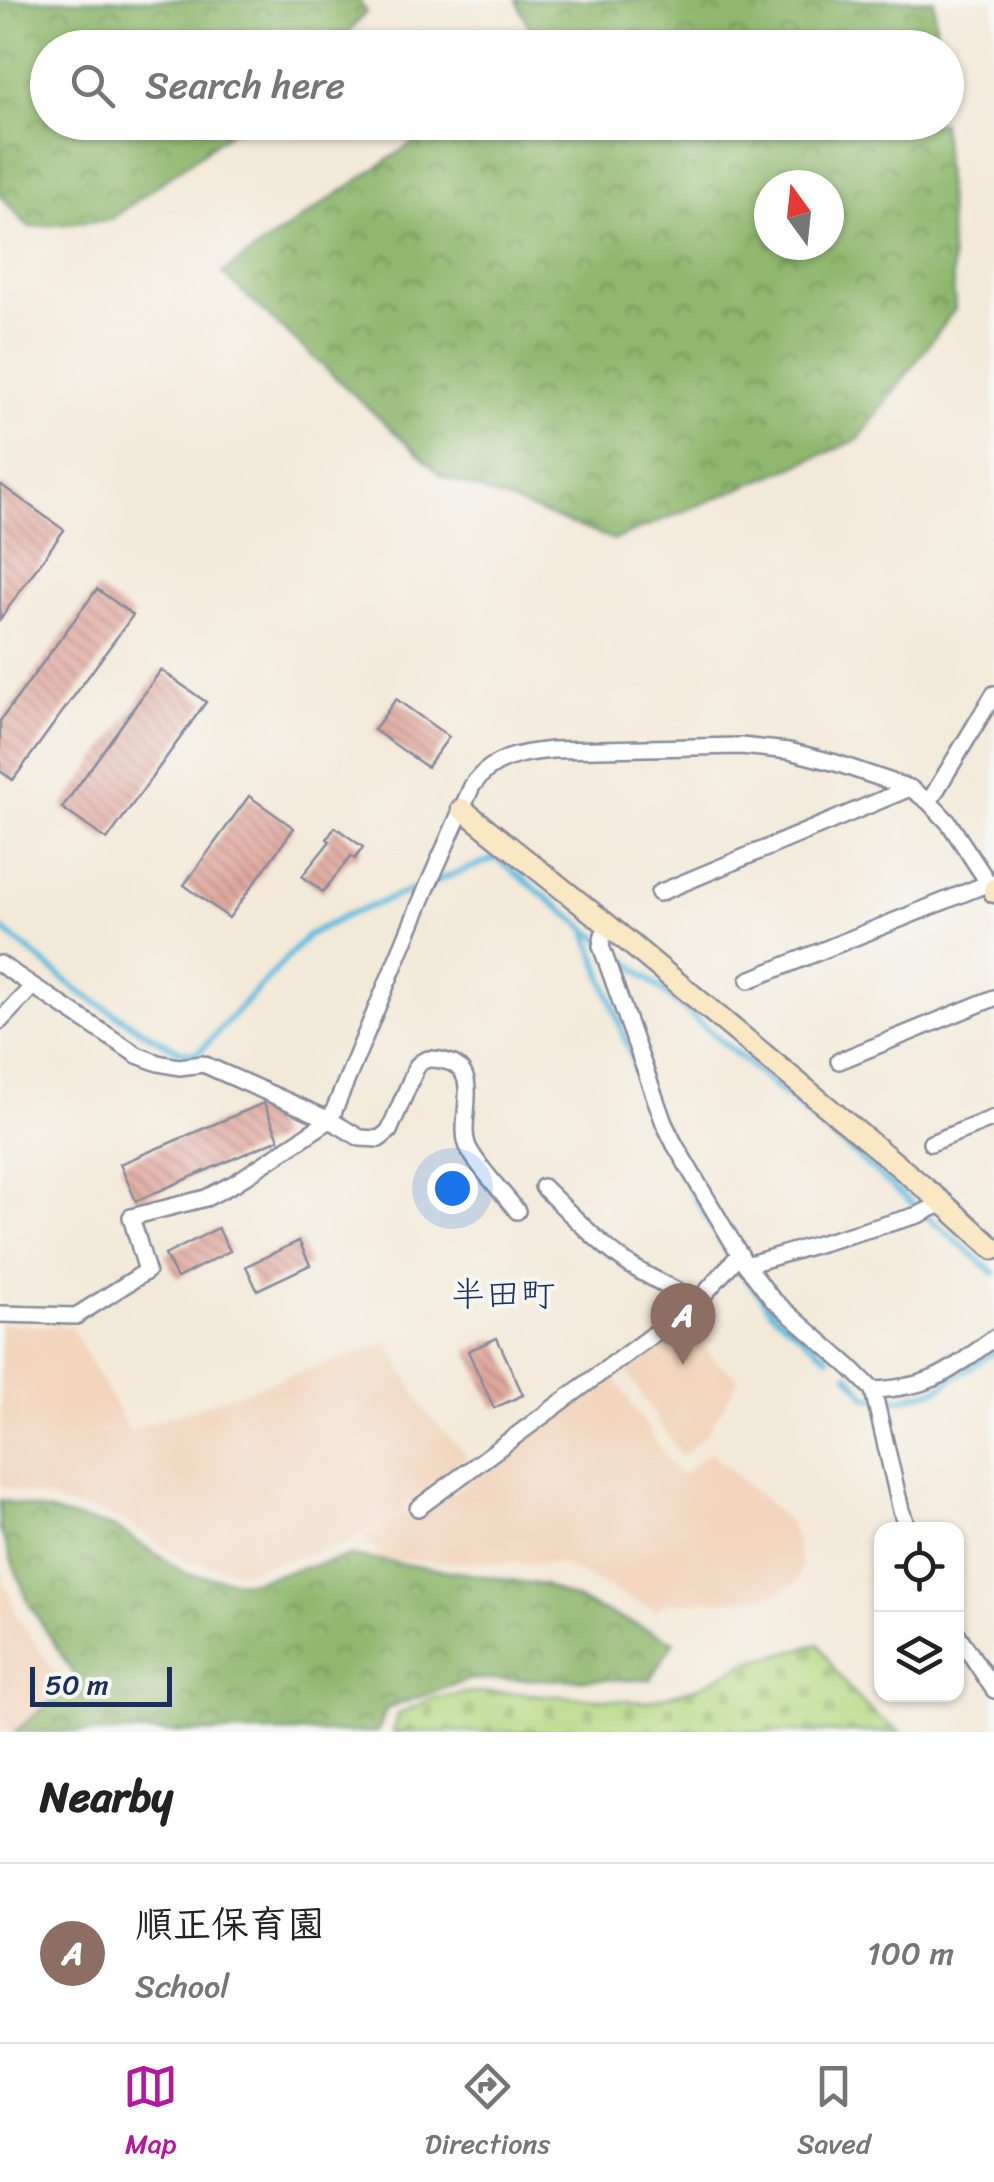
<!DOCTYPE html>
<html lang="en">
<head>
<meta charset="utf-8">
<style>
  body { margin:0; font-family:Sriracha,"Klee One",sans-serif; background:#f2f2f2; color:#222 }
  .controls { position:absolute; right:30px; bottom:30px; display:grid; overflow:hidden; border-radius:20px; box-shadow:0 2px 8px #0004 }
  .controls button { width:90px; height:90px; display:grid; place-items:center; padding:0; border:0; border-bottom:2px solid #e0e0e0; background:#fff; color:#222; font:50px sans-serif }
  .compass { position:absolute; left:754px; top:170px; width:90px; height:90px; border-radius:50%; background:#fff; box-shadow:0 2px 8px #0004; rotate:345deg }
  .scale { position:absolute; left:30px; bottom:25px; width:142px; box-sizing:border-box; padding-left:10px; border:5px solid #1b2f5e; border-top:0; font-size:28px; line-height:35px; white-space:nowrap; color:#1b2f5e; -webkit-text-stroke:8px #f6f6f2; paint-order:stroke }
  .you { position:absolute; left:452px; top:1188px; width:35px; height:35px; margin:-25px; border:8px solid #fff; border-radius:50%; background:#1a73e8; box-shadow:0 0 0 15px #1a73e833 }
  .badge { display:grid; place-items:center; width:65px; height:65px; border-radius:50%; background:#b5179e; color:#fff; font-size:32px; font-weight:700 }
  .pin { position:absolute; translate:-50% -82px; filter:drop-shadow(0 2px 5px #0008) }
  .pin::after { content:''; position:absolute; top:52px; width:35px; height:30px; background:inherit; clip-path:polygon(0 0,100% 0,50% 100%) }
  .list { margin:0; padding:0; list-style:none }
  h2 { display:flex; justify-content:space-between; align-items:center; height:130px; margin:0; padding:0 40px; font-size:42px }
  h2 small { font-size:32px; font-weight:400; color:#767676 }
  .list li { display:grid; grid-template-columns:65px 1fr auto; gap:30px; align-items:center; box-sizing:border-box; height:180px; padding:0 40px; border-top:2px solid #e0e0e0 }
  .list b { display:block; font-size:38px; white-space:nowrap }
  .list p { margin:0; font-size:32px; white-space:nowrap; color:#767676 }
  .list em { font-size:32px; font-style:normal; color:#767676 }
  .icon { flex:none; width:55px; height:55px; fill:none; stroke:currentColor; stroke-width:2; stroke-linecap:round; stroke-linejoin:round }
  .map { position:relative; flex:none; width:994px; height:1732px; overflow:hidden }
  .search { position:absolute; background:#fff; box-shadow:0 2px 8px #0004; left:30px; right:30px; top:30px; height:110px; display:flex; align-items:center; gap:25px; box-sizing:border-box; padding:0 35px; border-radius:55px; color:#767676; font-size:38px }
  .sheet { height:310px; background:#fff }
  nav { display:flex; justify-content:space-around; align-items:center; box-sizing:border-box; height:140px; border-top:2px solid #e0e0e0; background:#fff; font-size:28px; color:#767676 }
  nav a { display:grid; justify-items:center; gap:5px }
  nav .on { color:#b5179e }
  .map>svg:first-child { display:block }
</style>
</head>
<body>
<div class="map">
<svg width="994" height="1732" viewBox="0 0 994 1732">
  <defs>
    <pattern id="forest-crowns" width="20" height="18" patternUnits="userSpaceOnUse" patternTransform="scale(2.5)"><rect width="20" height="18" fill="#8fb86e"/><path d="M2 6a3 3 0 1 1 6 0M12 15a3 3 0 1 1 6 0" fill="none" stroke="#74965e"/></pattern>
    <pattern id="cemetery-stones" width="16" height="16" patternUnits="userSpaceOnUse" patternTransform="scale(2.5)"><rect width="16" height="16" fill="#b4d880"/><path d="M2 7V4a2 2 0 0 1 4 0v3zM10 15v-3a2 2 0 0 1 4 0v3z" fill="#9aba71"/></pattern>
    <pattern id="building-back-hatch" width="6" height="6" patternUnits="userSpaceOnUse" patternTransform="scale(2.5)"><rect width="6" height="6" fill="#e0a99d"/><path d="M-1 5l2 2M0 0l6 6M5-1l2 2" fill="none" stroke="#b58a83"/></pattern>
  </defs>
  <rect width="100%" height="100%" fill="#f6f6f2"/>
  <filter id="ink" filterUnits="userSpaceOnUse"><feTurbulence type="fractalNoise" baseFrequency=".01" numOctaves="2"/><feDisplacementMap in="SourceGraphic" scale="20" xChannelSelector="R" yChannelSelector="G"/><feConvolveMatrix kernelMatrix="1 2 1 2 8 2 1 2 1" color-interpolation-filters="sRGB"/></filter>
  <filter id="wash" filterUnits="userSpaceOnUse"><feTurbulence type="fractalNoise" baseFrequency=".0048" numOctaves="4" result="noise"/><feDisplacementMap in="SourceGraphic" scale="40" xChannelSelector="R" yChannelSelector="G"/><feGaussianBlur stdDeviation="2.25" result="paint"/><feColorMatrix in="noise" values="0 0 0 0 0 0 0 0 0 0 0 0 0 0 0 0 0 1.4 0 .05"/><feComposite in="paint" operator="in"/></filter>
  <g filter="url(#wash)">
    <rect width="100%" height="100%" fill="#f3e9d8"/>
    <g fill="#f2d5bd">
      <path d="M0,1324L71,1327L129,1431L388,1342L427,1414L467,1456L406,1505L404,1511L346,1544L242,1571L185,1561L124,1521L0,1486Z"/>
      <path d="M689,1326L715,1362L739,1378L707,1434L681,1456L627,1372Z"/>
      <path d="M613,1375L671,1465L681,1475L710,1452L790,1523L802,1566L796,1583L767,1597L666,1603L656,1611L560,1564L381,1560L364,1536L409,1510L418,1518Z"/>
      <path d="M0,1568L17,1616L81,1711L49,1732H0Z"/>
    </g>
    <g fill="url(#forest-crowns)" stroke="#557466" stroke-width="2.5" fill-rule="evenodd">
      <path d="M0,0H359L366,12L336,47L48,48V122L243,123L110,220L29,227L0,195Z"/>
      <path d="M516,0H934L937,47H539Z"/>
      <path d="M442,123H942L955,309L858,440L614,540L442,476L222,273ZM829,185V245H769V185Z"/>
      <path d="M0,1500L116,1528L187,1574L248,1582L350,1556L543,1585L674,1641L650,1680L470,1679L386,1709L378,1732H14L78,1681L29,1604L0,1530Z"/>
    </g>
    <path fill="url(#cemetery-stones)" stroke="#68846f" stroke-width="2.5" d="M819,1644C839,1680 865,1712 902,1732H393L397,1715L431,1699L463,1693L500,1692L644,1702L696,1688L746,1663Z"/>
    <g fill="none" stroke-linecap="round" stroke-linejoin="round">
      <g stroke="#61bcdf" stroke-width="6">
        <path d="M0,927L80,992L151,1036L180,1051L192,1054L201,1050L308,935L347,915L496,858L626,960L994,1273"/>
        <path d="M588,932V936L655,1123L694,1196L727,1251L772,1312L828,1357"/>
        <path d="M848,1375L867,1397L901,1399L936,1390L994,1352"/>
      </g>
    </g>
    <g id="blocks">
      <g fill="url(#building-back-hatch)">
        <path d="M0,484L64,530L0,619Z"/>
        <path d="M97,589L133,615L13,780L0,771V721Z"/>
        <path d="M161,670L206,702L107,840L62,808Z"/>
        <path d="M396,699L449,737L427,767L374,730Z"/>
        <path d="M249,796L294,828L229,918L184,885Z"/>
        <path d="M335,827L363,847L355,859L351,856L323,892L302,876L330,841L327,839Z"/>
        <path d="M264,1103L279,1139L136,1201L120,1164Z"/>
        <path d="M218,1228L230,1251L177,1278L165,1255Z"/>
        <path d="M299,1241L310,1265L257,1290L246,1266Z"/>
        <path d="M497,1338L523,1395L494,1408L468,1351Z"/>
      </g>
    </g>
  </g>
  <g filter="url(#ink)">
    <use href="#blocks" fill-opacity="0" stroke="#878c9b" stroke-width="2.5"/>
    <g fill="none" stroke-linecap="round" stroke-linejoin="round">
      <g stroke="#878c9b" stroke-width="20">
        <g id="street">
          <path d="M929,802L994,694"/>
          <path d="M659,893L910,788"/>
          <path d="M609,926L603,935L601,946L664,1123L675,1145L746,1265L772,1299L851,1368L873,1390L901,1510L908,1530"/>
          <path d="M0,964L137,1055L158,1063L179,1067L203,1064L330,1120L425,892L472,786C491,758 520,753 552,750L741,746L789,751L836,763L910,788L929,802L949,823L993,890"/>
          <path d="M749,980L989,883"/>
          <path d="M0,1021L32,987"/>
          <path d="M839,1061L994,998"/>
          <path d="M931,1143L994,1118"/>
          <path d="M543,1187C570,1213 596,1241 627,1263C649,1278 674,1289 698,1301"/>
          <path d="M746,1265L918,1215L943,1203"/>
          <path d="M0,1314L76,1316L147,1271L131,1217L206,1198L235,1183L330,1120L360,1138L379,1139L389,1131L417,1066C425,1057 433,1058 445,1061C486,1070 455,1123 469,1149C481,1171 502,1191 517,1211"/>
          <path d="M873,1390C933,1387 947,1373 994,1338"/>
          <path d="M418,1508L698,1301L740,1254"/>
          <path d="M956,1632L994,1690"/>
        </g>
      </g>
      <g stroke="#878c9b" stroke-width="25">
        <g id="secondary">
          <path d="M462,809L609,926L943,1203L994,1249"/>
          <path d="M994,889V892"/>
        </g>
      </g>
      <use href="#street" stroke="#fff" stroke-width="15"/>
      <use href="#secondary" stroke="#fae7c3" stroke-width="20"/>
    </g>
  </g>
  <g text-anchor="middle" dominant-baseline="central" stroke-width="8" stroke-linejoin="round" paint-order="stroke">
    <g font-size="35" fill="#1b2f5e" stroke="#f6f6f2">
      <text x="503" y="1294">半田町</text>
    </g>
  </g>
</svg>
<div class="controls">
<button><svg class="icon" aria-label="locate" viewBox="0 0 24 24"><circle cx="12" cy="12" r="6"/><path d="M12 2v4M12 18v4M2 12h4M18 12h4"/></svg></button>
<button><svg class="icon" aria-label="layers" viewBox="0 0 24 24"><path d="M12 4l9 5-9 5-9-5zM3 14l9 5 9-5"/></svg></button>
</div>
<svg class="compass" viewBox="-18 -18 36 36"><path d="M0-13l5 13h-10z" fill="#e53935"/><path d="M0 13l5-13h-10z" fill="#767676"/></svg>
<div class="scale">50 m</div>
<div class="you"></div>
<div class="pin badge" style="left:683px;top:1365px;background:#8d6e63">A</div>
<div class="search"><svg class="icon" aria-label="search" viewBox="0 0 24 24"><circle cx="10" cy="10" r="6"/><path d="M15 15l6 6"/></svg>Search here</div>
</div>
<section class="sheet">
<h2>Nearby<small></small></h2>
<ul class="list">
<li><span class="badge" style="background:#8d6e63">A</span><div><b>順正保育園</b><p>School</p></div><em>100 m</em></li>
</ul>
</section>
<nav>
<a class="on"><svg class="icon" aria-label="map" viewBox="0 0 24 24"><path d="M3 6l6-2 6 2 6-2v14l-6 2-6-2-6 2zM9 4v14M15 6v14"/></svg>Map</a>
<a><svg class="icon" aria-label="directions" viewBox="0 0 24 24"><path d="M12 3l9 9-9 9-9-9zM9 14v-3h6M13 9l2 2-2 2"/></svg>Directions</a>
<a><svg class="icon" aria-label="saved" viewBox="0 0 24 24"><path d="M7 4h10v16l-5-4-5 4z"/></svg>Saved</a>
</nav>
</body>
</html>
